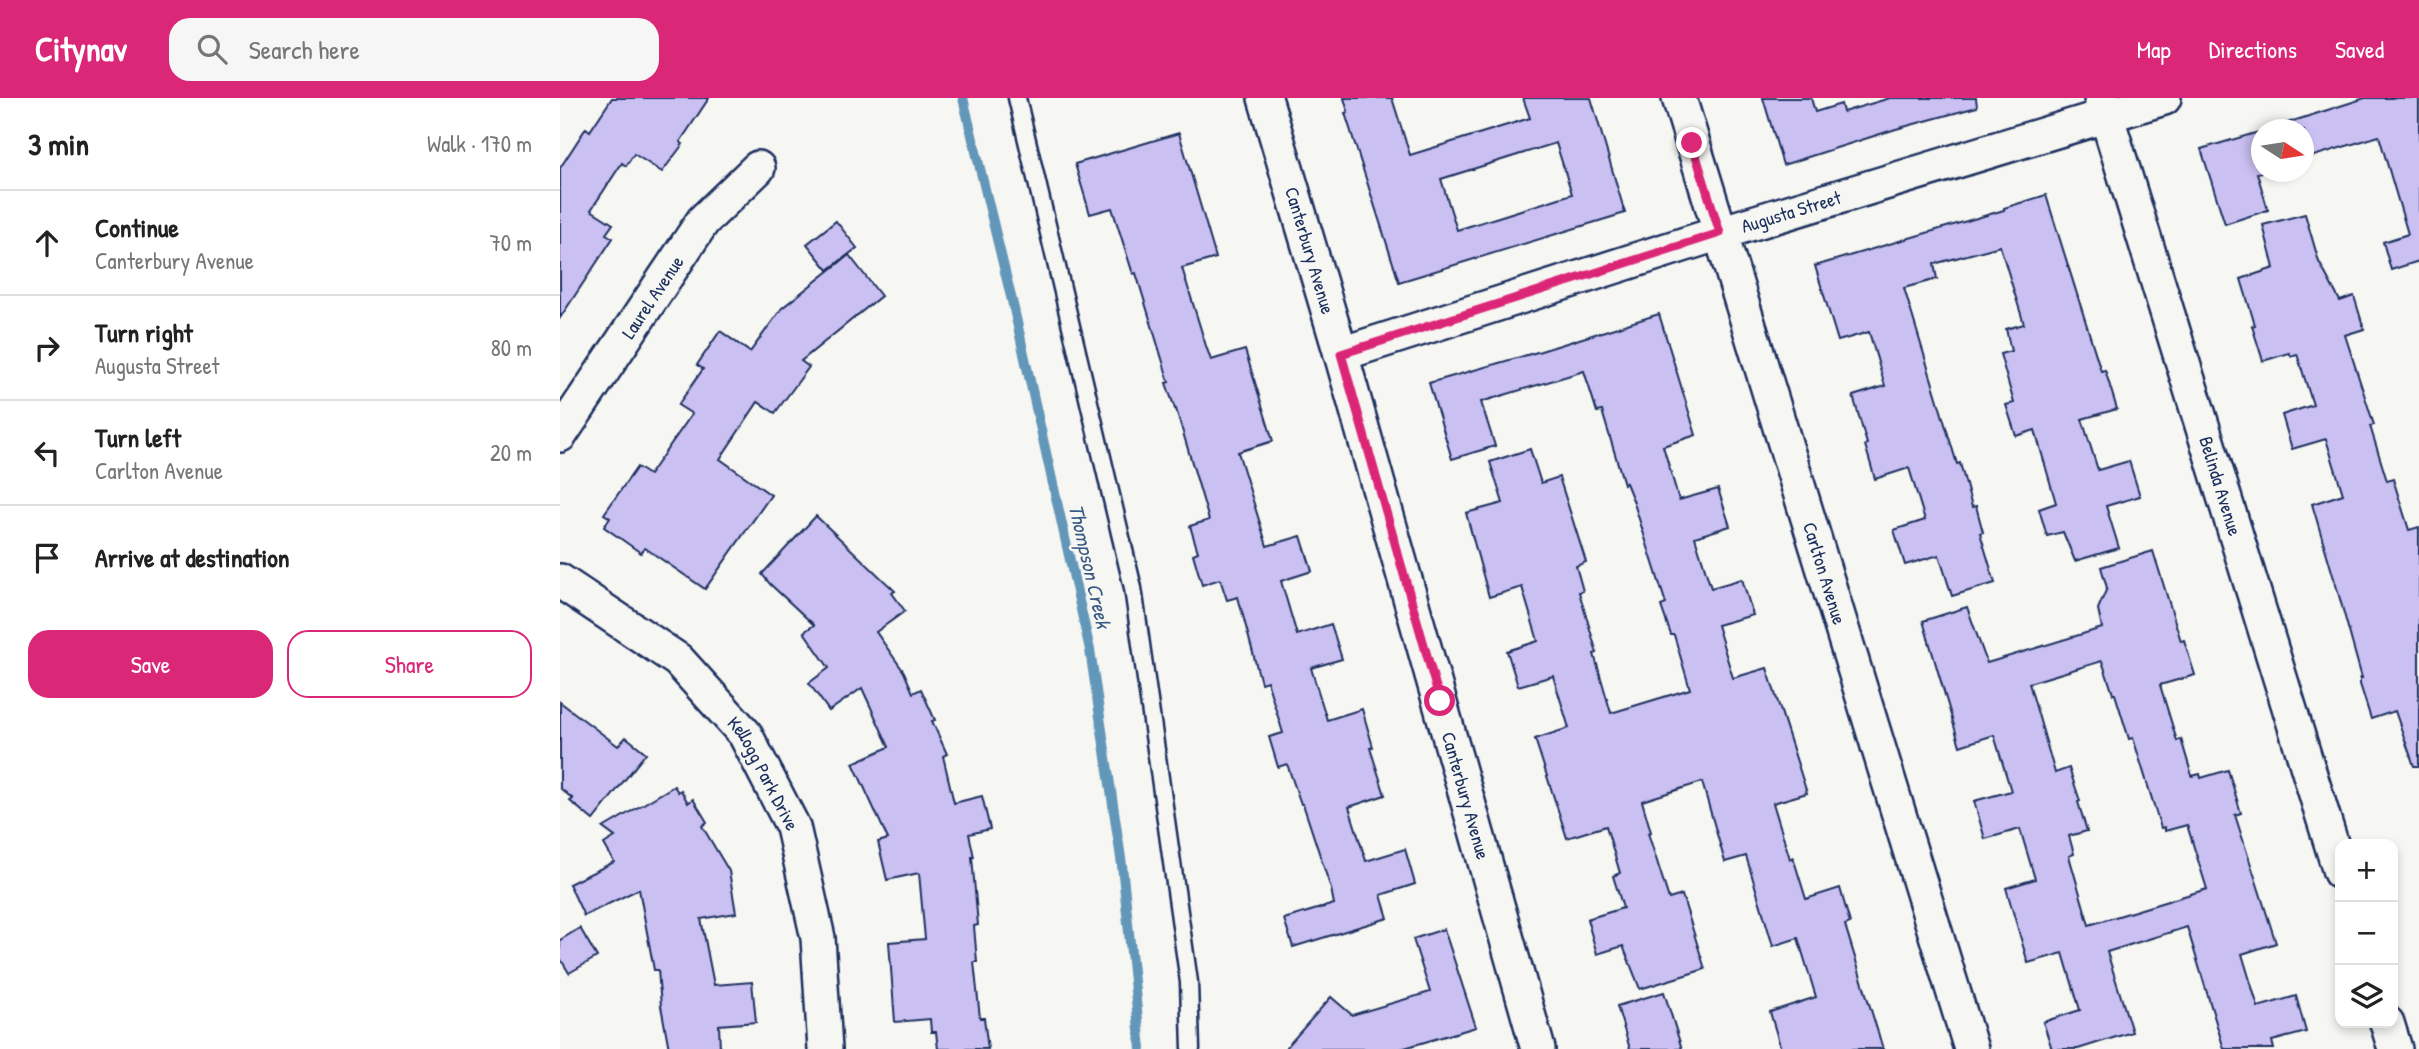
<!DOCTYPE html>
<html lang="en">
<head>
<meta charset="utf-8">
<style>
  body { margin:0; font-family:"Patrick Hand",sans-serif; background:#f6f6f6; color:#222 }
  .controls { position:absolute; right:21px; bottom:21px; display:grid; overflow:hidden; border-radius:14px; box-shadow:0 4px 10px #0003 }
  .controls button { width:63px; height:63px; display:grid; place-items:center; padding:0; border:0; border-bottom:2px solid #e0e0e0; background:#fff; color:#222; font:35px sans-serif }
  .compass { position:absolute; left:1691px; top:21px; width:63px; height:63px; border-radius:50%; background:#fff; box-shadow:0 4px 10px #0003; rotate:102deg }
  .stop { position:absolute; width:21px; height:21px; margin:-16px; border:5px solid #db2777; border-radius:50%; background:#fff }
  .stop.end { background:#db2777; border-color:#fff; box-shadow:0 2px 7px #0008 }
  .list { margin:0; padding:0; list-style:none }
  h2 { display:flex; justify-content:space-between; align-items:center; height:91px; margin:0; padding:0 28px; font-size:30px }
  h2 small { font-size:23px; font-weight:400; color:#767676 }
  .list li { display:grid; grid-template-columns:46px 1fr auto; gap:21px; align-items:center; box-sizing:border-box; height:105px; padding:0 28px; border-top:2px solid #e0e0e0 }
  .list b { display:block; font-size:26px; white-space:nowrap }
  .list p { margin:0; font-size:23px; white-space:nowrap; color:#767676 }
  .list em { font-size:23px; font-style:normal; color:#767676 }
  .actions { display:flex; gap:14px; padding:21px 28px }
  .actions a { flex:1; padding:16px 0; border:2px solid #db2777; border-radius:21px; text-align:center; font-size:24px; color:#db2777 }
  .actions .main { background:#db2777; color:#fff }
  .icon { flex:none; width:38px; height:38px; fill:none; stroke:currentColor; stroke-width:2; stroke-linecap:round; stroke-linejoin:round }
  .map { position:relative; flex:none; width:1859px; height:951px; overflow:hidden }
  header { display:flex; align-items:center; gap:42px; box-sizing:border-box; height:98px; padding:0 35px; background:#db2777; color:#fff }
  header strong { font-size:33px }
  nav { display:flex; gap:38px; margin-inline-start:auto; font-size:24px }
  .search { width:490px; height:63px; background:#f6f6f6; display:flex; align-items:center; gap:18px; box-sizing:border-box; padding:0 24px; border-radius:21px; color:#767676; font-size:26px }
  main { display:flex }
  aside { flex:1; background:#fff }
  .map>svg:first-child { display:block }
</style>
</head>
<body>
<header>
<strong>Citynav</strong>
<div class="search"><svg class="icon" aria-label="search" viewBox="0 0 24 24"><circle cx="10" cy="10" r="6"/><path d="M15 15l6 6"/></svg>Search here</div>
<nav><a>Map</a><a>Directions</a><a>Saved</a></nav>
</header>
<main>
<aside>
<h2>3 min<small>Walk · 170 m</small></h2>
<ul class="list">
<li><svg class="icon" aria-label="ahead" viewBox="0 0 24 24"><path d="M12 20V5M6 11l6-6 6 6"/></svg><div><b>Continue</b><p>Canterbury Avenue</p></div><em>70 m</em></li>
<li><svg class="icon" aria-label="right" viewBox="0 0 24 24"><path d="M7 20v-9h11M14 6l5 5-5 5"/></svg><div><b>Turn right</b><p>Augusta Street</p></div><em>80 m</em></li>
<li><svg class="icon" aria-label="left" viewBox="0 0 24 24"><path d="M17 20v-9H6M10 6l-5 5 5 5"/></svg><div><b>Turn left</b><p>Carlton Avenue</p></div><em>20 m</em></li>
<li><svg class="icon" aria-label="arrive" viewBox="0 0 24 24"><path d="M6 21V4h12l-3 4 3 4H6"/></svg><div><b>Arrive at destination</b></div></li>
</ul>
<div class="actions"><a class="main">Save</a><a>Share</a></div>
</aside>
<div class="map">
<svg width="1859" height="951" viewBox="0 0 1859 951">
  <rect width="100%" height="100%" fill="#f6f6f2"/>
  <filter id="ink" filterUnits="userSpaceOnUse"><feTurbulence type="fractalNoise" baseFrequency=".0143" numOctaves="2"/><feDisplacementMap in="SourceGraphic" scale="14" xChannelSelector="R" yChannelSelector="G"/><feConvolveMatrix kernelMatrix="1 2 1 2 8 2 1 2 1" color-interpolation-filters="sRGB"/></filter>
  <g filter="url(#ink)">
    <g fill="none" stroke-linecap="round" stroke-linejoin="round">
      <path stroke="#6397b9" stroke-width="10" d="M403,0L454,211L530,552L562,767L581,951"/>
    </g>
    <g fill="#cac0f2" stroke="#1b2f5e" stroke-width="2" fill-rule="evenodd">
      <path d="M52,0H149L120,44L123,46L102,74L74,56L66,68L62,65L31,112L53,126L46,136L53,140L0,220V70L26,30L30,33Z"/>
      <path d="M784,0H832L850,57L970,20L963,0H1031L1065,115L839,184L785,15L788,14ZM996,45L1012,96L897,132L881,81Z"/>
      <path d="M1203,0H1251L1255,14L1281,6L1283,14L1330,0H1416L1417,9L1336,31L1223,67Z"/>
      <path d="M1805,0H1859V163L1831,172L1823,144L1848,136L1819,38L1744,61V32H1705Z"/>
      <path d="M1702,33L1703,74L1697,75L1708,112L1665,126L1641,51Z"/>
      <path d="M619,35L656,160L622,170L646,248L651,262L685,252L713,343L678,354L707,448L741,438L752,473L721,483L737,537L771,526L782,561L751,570L767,622L802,611L813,649L810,650L825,697L789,709L806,763L845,751L855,786L821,797L828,820L733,849L724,821L774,806L771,791L743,706H741L727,666L718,669L709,639L723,635L707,583L701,585L678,499L667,502L660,481L642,487L633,456L638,454L630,428L649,422L616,311H615L606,285L609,284L576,175L573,176L552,110L530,116L515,66Z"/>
      <path d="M1486,97L1541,273L1545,272L1557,311L1522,321L1538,372L1569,363L1580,398L1546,408L1559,450L1515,463L1503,434L1487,438L1479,411L1496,405L1475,332L1456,338L1446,307L1454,305L1440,256L1451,253L1446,231L1464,226L1440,148L1374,166L1377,181L1344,190L1397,366L1400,365L1412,409L1416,408L1423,434L1420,435L1435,485L1392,498L1379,457L1345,467L1334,432L1365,422L1349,370L1315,381L1305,347L1307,346L1293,298L1325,288L1309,234L1278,243L1255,168L1444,112V110Z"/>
      <path d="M1745,116L1759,164L1780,203L1794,198L1804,231L1785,237L1814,327L1810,328L1827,383L1833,381L1849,432L1859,429V668H1854L1835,613L1811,621L1800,586V580H1802L1778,494L1752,406L1783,396L1766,341L1732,351L1722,317L1753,307L1737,256L1731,258L1729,255L1703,263L1692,228L1695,227L1681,181L1714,170L1703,127Z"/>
      <path d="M276,123L297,150L268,172L247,146Z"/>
      <path d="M289,157L321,198L241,263L249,269L215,315L198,304L160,361L211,397L145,491L85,450L81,455L44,429L50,420L44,416L77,369L89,377L132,316L118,307L143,271L137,267L160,233L190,254L222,210Z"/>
      <path d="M1099,216L1136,337L1103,348L1119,402L1158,391L1170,428L1135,439L1151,490L1182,481L1193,517L1157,527L1173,580L1207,570L1247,695L1213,705L1230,761L1233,759L1246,801L1280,790L1290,825L1285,827L1323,951H1221L1210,914L1256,899L1238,840L1213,848L1186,758L1165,764L1142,684L1082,703L1091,734L1088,735L1109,801L1122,797L1145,871L1080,891L1063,848L1037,856L1027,821L1063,810L1053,778L1060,775L1046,728L1007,740L975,641L1009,630L993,578L958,588L947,553L978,543L962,489L929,499L906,415L943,405L930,364L970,351L981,385L999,379L1026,464L1016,468L1023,493L1019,494L1037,555L1034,556L1051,615L1130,591L1114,537H1111L1101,508L1106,506L1073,402L1066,385L1064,386L1042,313L1037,314L1024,273L921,304L935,348L892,361L869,285L981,253Z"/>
      <path d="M256,418L335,493L332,495L345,513L316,534L344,574L353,595L361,591L375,622L372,623L387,656L383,658L394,705L422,698L430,731L409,736L414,759H412L418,827L414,828L417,864H414L420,920H424L428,951H378L376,934H371L370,921L335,924L329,844L365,841L359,775L327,782L318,744L328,741L293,665L329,649L302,590L269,613L249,585L269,570L244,534L254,527L210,486L202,476Z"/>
      <path d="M1593,453L1621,543L1624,542L1635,577L1600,587L1617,643L1621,641L1632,678L1640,676L1641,680L1668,672L1681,715L1675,717L1716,845L1682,856L1698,909L1736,898L1746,934L1712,943L1714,951H1664L1627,829L1547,854L1572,934L1518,951H1492L1483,924L1520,912L1503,855L1468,865L1446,790L1475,781L1460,731L1425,741L1414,703L1451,693L1434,637L1400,648L1363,523L1407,509L1427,565L1542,530L1538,511L1547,490L1541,469ZM1542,563L1553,596H1555L1569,641L1573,640L1601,730L1605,729V733L1627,727L1647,791L1529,827L1509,758L1514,756L1509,738L1527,733L1518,704L1520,703L1509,670L1495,675L1469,585Z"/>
      <path d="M0,604L58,648L66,639L86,655L33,722L10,703L13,701L0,690Z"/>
      <path d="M114,688L118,694L121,692L128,705L133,701L147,724L142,728L169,773L176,815L141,821L154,887L192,884L196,924L159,927L160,951H109L101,908L98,872H94L79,791L24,818L9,786L54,764L44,746L55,739L43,730Z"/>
      <path d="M20,830L37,859L9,875L0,860V842Z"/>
      <path d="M884,831L916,929L841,951H725L771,899L792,917L870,894L853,841Z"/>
      <path d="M1104,894L1122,951H1070L1057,908Z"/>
    </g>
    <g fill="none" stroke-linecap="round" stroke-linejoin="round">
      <g stroke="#1b2f5e" stroke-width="21">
        <path id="lane" d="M457,0L573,490L629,884L631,951"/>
      </g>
      <g stroke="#1b2f5e" stroke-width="38">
        <g id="street">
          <path id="s1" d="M705,0L781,256L978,951"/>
          <path id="s2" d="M1119,0L1411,951"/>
          <path id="s3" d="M1541,0L1780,774"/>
          <path id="s4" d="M781,256L1160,135L1604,0"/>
          <path id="s5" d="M0,337L143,123L198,70"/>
          <path id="s6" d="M0,483L118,562L185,636L233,729L258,840L265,951"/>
          <path d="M1827,925L1835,951"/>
        </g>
      </g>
      <use href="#lane" stroke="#f6f6f2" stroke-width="16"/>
      <use href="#street" stroke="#f6f6f2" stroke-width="33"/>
    </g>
  </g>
  <g fill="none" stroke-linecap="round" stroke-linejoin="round" filter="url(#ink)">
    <path stroke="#db2777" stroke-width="9" d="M880,603L781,256L1160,135L1132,45"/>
  </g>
  <g text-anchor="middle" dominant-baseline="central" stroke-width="5" stroke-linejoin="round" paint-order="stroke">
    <g font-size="19" fill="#1b2f5e" stroke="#f6f6f2">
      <text stroke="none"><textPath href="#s4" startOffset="472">Augusta Street</textPath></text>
      <text stroke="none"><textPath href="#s1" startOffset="159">Canterbury Avenue</textPath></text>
      <text stroke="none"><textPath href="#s5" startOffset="166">Laurel Avenue</textPath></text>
      <text stroke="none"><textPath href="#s3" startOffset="406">Belinda Avenue</textPath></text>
      <text stroke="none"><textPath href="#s2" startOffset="497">Carlton Avenue</textPath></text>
      <text stroke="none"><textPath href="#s6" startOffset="285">Kellogg Park Drive</textPath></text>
      <text stroke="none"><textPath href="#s1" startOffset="726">Canterbury Avenue</textPath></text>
    </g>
    <g font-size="21" font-style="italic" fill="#395a84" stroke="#f6f6f2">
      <text transform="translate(530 468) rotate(77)">Thompson Creek</text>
    </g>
  </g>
</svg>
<div class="controls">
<button>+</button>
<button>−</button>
<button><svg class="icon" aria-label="layers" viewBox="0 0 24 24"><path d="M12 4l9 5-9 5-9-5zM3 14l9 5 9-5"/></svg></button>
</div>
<svg class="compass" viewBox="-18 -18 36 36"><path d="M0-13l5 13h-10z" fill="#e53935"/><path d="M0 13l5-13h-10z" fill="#767676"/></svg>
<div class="stop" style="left:880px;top:603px"></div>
<div class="stop end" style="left:1132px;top:45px"></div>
</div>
</main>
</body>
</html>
